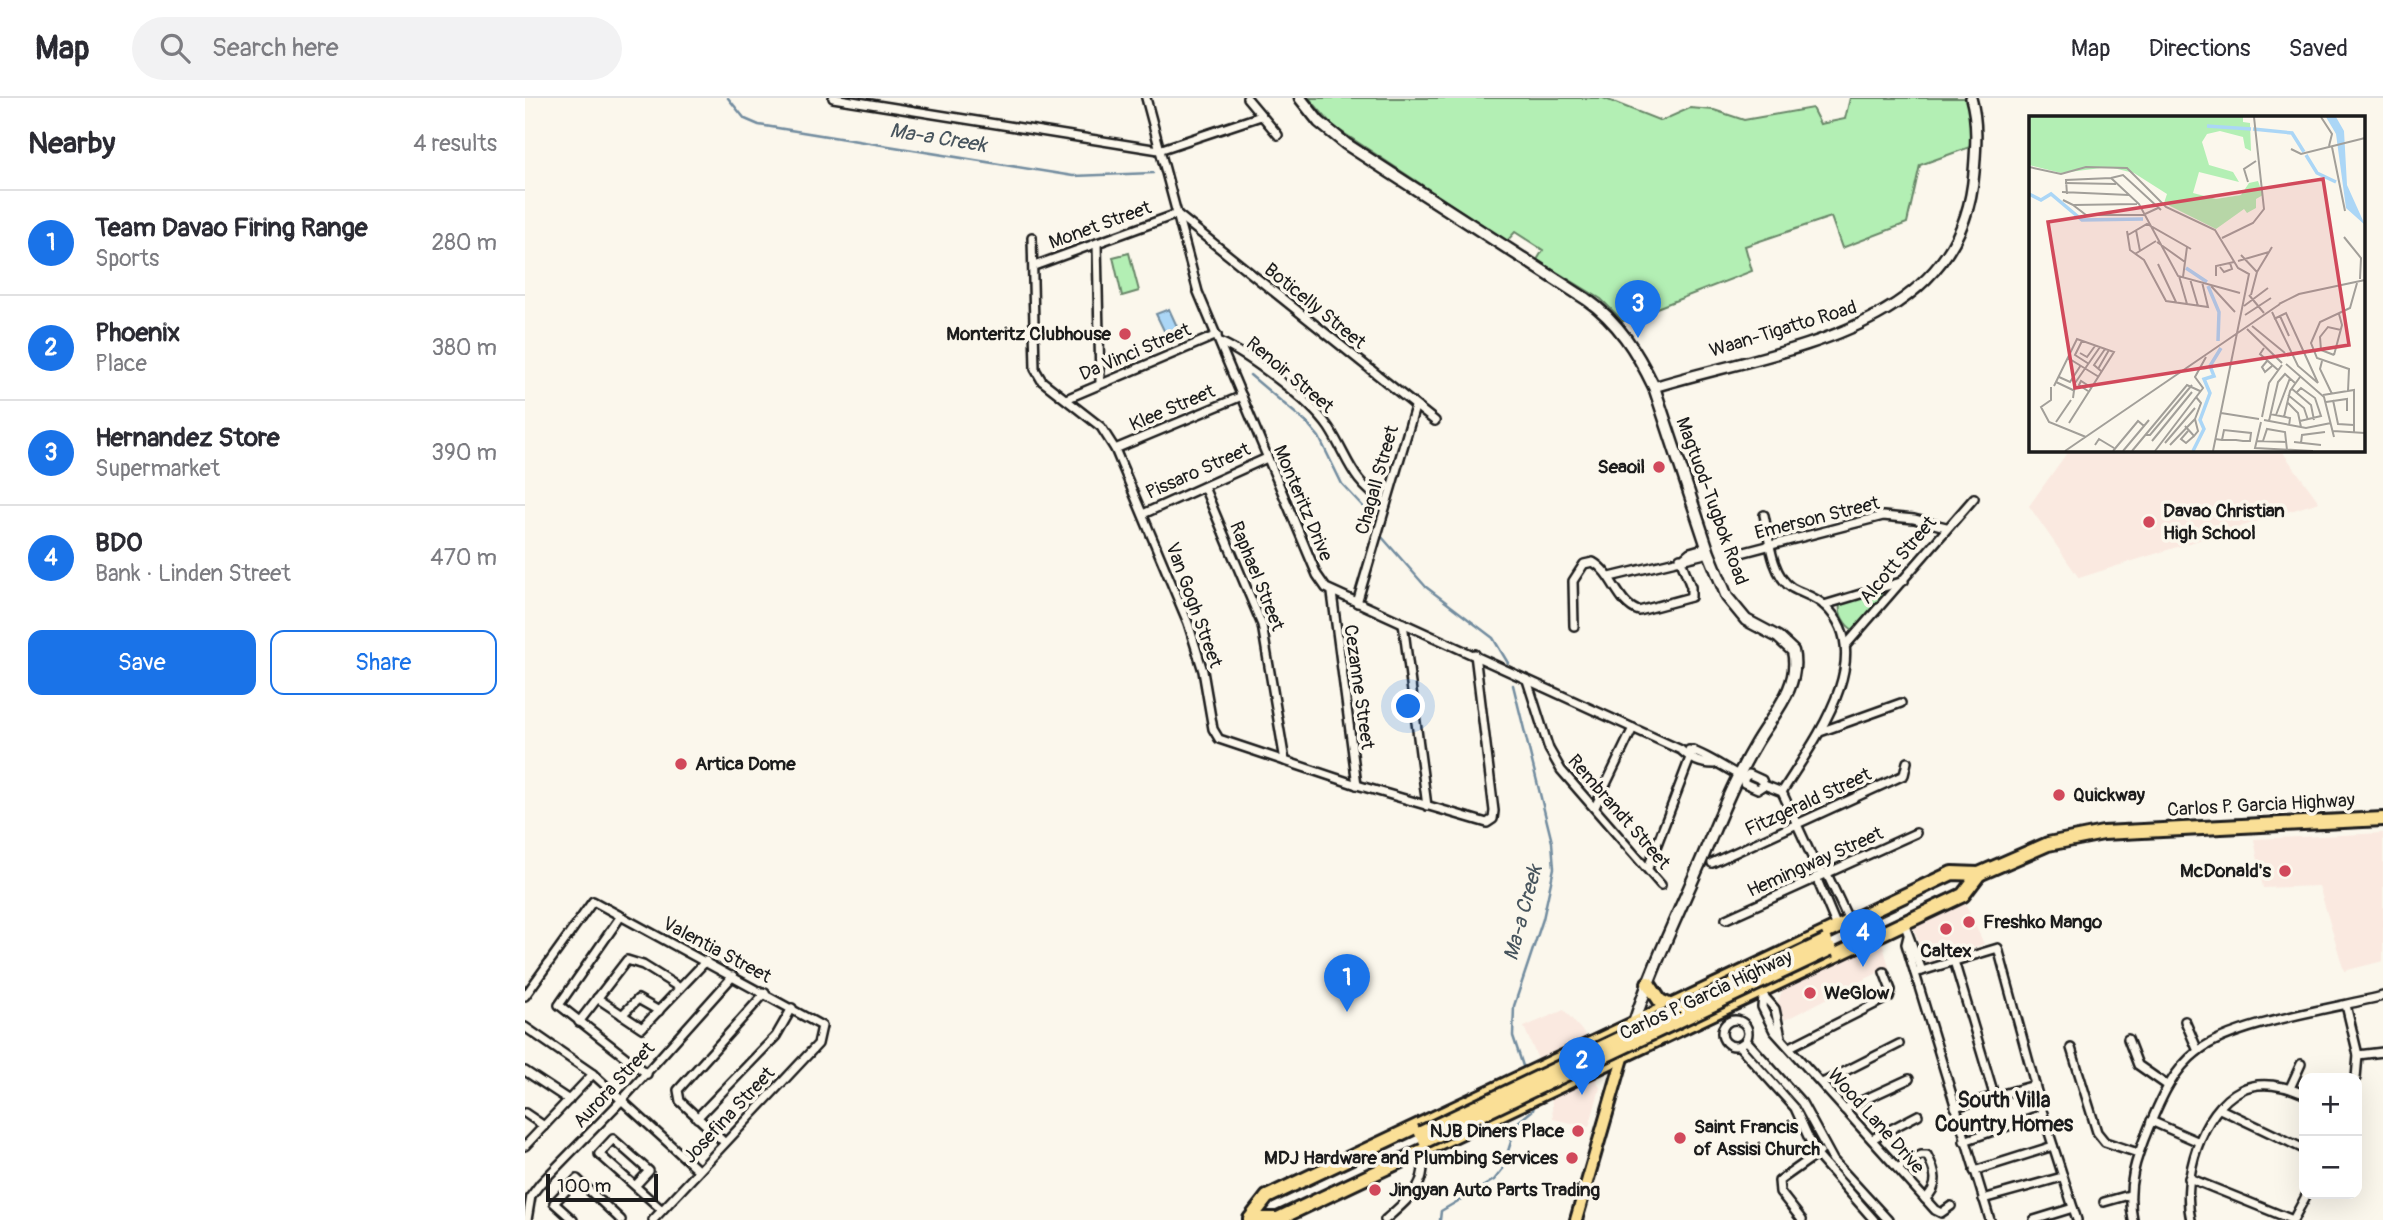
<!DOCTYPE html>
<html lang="en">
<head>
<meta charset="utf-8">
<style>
  body { margin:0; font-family:Pangolin,sans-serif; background:#f2f2f3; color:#2b2b33 }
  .controls { position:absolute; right:21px; bottom:21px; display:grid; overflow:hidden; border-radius:14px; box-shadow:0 7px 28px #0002 }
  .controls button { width:63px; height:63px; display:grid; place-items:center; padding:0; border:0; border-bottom:2px solid #e1e1e2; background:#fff; color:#2b2b33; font:35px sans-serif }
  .scale { position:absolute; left:21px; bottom:18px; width:112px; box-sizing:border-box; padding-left:7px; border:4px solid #1c1c1c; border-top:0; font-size:19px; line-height:24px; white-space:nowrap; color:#1c1c1c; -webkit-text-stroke:5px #fbf7ec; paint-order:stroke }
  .you { position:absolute; left:884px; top:609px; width:24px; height:24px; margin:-18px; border:5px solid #fff; border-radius:50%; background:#1a73e8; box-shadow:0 0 0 10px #1a73e833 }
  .badge { display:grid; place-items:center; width:46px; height:46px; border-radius:50%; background:#1a73e8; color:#fff; font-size:23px; font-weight:700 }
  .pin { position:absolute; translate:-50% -58px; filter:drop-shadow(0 2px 4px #0008) }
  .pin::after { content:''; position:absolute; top:37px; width:24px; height:21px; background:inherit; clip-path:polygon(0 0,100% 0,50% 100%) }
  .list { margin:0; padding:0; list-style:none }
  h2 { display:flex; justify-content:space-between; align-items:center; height:91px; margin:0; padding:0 28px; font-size:30px }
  h2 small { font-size:23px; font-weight:400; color:#7c7c81 }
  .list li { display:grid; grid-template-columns:46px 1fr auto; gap:21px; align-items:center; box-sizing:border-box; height:105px; padding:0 28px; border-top:2px solid #e1e1e2 }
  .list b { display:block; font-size:26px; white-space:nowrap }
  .list p { margin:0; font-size:23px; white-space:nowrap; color:#7c7c81 }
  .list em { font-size:23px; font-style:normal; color:#7c7c81 }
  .actions { display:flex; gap:14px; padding:21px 28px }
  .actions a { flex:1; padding:16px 0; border:2px solid #1a73e8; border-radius:14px; text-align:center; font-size:24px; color:#1a73e8 }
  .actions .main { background:#1a73e8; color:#fff }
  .icon { flex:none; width:38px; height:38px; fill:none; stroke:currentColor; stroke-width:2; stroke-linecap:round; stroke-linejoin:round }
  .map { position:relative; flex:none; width:1858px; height:1122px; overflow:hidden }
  header { display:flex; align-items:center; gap:42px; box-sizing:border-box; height:98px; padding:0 35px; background:#fff; border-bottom:2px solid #e1e1e2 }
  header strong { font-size:33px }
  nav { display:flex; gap:38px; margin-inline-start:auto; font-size:24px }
  .search { width:490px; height:63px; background:#f2f2f3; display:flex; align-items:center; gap:18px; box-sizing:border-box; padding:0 24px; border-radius:38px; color:#7c7c81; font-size:26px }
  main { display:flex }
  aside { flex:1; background:#fff }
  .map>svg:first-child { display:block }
</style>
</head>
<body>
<header>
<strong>Map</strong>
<div class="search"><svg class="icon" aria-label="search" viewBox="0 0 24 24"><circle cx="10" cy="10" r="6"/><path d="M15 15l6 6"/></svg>Search here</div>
<nav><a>Map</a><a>Directions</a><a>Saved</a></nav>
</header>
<main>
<aside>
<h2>Nearby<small>4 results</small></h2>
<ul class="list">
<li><span class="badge">1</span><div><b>Team Davao Firing Range</b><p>Sports</p></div><em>280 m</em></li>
<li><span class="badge">2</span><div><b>Phoenix</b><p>Place</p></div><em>380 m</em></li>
<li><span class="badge">3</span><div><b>Hernandez Store</b><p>Supermarket</p></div><em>390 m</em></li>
<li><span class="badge">4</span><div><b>BDO</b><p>Bank · Linden Street</p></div><em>470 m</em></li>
</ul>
<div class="actions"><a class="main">Save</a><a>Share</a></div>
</aside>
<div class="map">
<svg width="1858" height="1122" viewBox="0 0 1858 1122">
  <rect width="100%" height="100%" fill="#fbf7ec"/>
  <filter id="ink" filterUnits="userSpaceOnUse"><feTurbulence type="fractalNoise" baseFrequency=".0143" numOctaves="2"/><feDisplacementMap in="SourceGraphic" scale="14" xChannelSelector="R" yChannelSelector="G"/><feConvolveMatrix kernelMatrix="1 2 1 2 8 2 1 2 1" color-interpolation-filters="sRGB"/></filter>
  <g filter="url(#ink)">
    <g fill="#fae9e0">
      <path d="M1544,352H1756L1794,404L1554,480L1504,408Z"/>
      <path d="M1858,735V863L1819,873L1794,788L1738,790L1729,741Z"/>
      <path d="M1438,801L1459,846L1401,865L1387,825Z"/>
      <path d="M1356,840L1364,869L1260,922L1252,906L1260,885Z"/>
      <path d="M1039,912L1065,942L1015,966L999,929Z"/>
      <path d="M1069,977L1075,990L1064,1029L1028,1021L1026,996Z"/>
    </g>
    <g fill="#b3efb4" stroke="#688668" stroke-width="2">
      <path d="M784,0H1078L1136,23L1165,10L1189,12L1219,22L1287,10L1295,26L1320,21L1325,0H1441L1446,14L1445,49L1395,67L1382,125L1317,150L1306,119L1220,148L1227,173L1098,223L1076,201L1012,162L1018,152L990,134L982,143L808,28Z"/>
      <path d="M604,155L614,193L597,198L588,159Z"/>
      <path d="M1356,493L1357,502L1335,529L1328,532C1320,527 1313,516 1315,506Z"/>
    </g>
    <path fill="#abd6f6" stroke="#728c9f" stroke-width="2" d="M644,211L655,235L643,241L631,216Z"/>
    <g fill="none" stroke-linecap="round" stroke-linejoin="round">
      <g stroke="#728c9f" stroke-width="2.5">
        <path d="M203,0L220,21L234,27L548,78L628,75"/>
        <path d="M725,277L783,326L794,339L817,386L846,417"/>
        <path d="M856,438L901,489L968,540L983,565"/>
        <path d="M988,587L1027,744L1029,770L1018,821L989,908L988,938L998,968"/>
        <path d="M915,1122L916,1113L969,1082L977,1072L992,1025L1008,1012L1010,1004"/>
      </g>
      <g stroke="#1c1c1c" stroke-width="12">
        <g id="minor">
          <path d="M308,0L634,52L736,18"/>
          <path d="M621,0L673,194L792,477L801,490L1156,652C1167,662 1175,666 1189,666"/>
          <path d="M722,0L753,37"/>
          <path d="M507,139L510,271L517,283L576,329L590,351L663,525L678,573L688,631L694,641L832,687L962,725L968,721L969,713L950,556"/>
          <path d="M572,145L575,284"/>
          <path d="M509,168L652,116L910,323"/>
          <path d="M695,244C724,257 786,303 804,330C824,361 826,384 861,405"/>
          <path d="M541,301L692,237"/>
          <path d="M590,351L717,298"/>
          <path d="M679,389L737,527L760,663"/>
          <path d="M618,416L742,360"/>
          <path d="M1239,417C1244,439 1246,477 1267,490C1278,496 1291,499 1300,508C1355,558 1286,647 1257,694"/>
          <path d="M1212,456L1358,418L1389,421L1421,429"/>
          <path d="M1158,460L1165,454L1182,449"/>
          <path d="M1085,479L1184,455"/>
          <path d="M807,495L832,687"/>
          <path d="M832,505L890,309"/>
          <path d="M1299,507L1379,483"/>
          <path d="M878,525L902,708"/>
          <path d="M1049,528L1048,483L1059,466L1068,464C1088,475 1093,507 1114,513L1166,499V489L1155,460"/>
          <path d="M1322,546L1449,400"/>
          <path d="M1002,582L1024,651L1036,672L1136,787"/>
          <path d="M1295,634L1376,605"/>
          <path d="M1164,652C1177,654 1204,673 1219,680V685L1233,691L1239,687"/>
          <path d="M1219,680L1224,676L1237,682L1239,687L1257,694L1293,772L1302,776L1324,823"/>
          <path d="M1070,709L1108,630"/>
          <path d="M1187,765L1379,677L1382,664"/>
          <path d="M1123,770L1168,652"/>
          <path d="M1291,779L1312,829"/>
          <path d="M96,818L34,907L122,976"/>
          <path d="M1201,821L1391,735"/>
          <path d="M1379,825L1397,873"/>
          <path d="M1383,838L1381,846L1465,1122"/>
          <path d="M1429,863L1470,1000"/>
          <path d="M1390,875L1473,850L1518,1016L1552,1122"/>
          <path d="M1238,897L1250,911L1256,939"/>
          <path d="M0,898L68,803L297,928L293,946L128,1122"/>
          <path d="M1238,898L1237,909L1249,933L1410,1112L1416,1115L1426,1108"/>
          <path d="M72,900L117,930L181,863"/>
          <path d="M1821,907L1833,957L1831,980"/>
          <path d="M97,917L113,901L134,913"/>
          <circle cx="1210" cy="935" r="13"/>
          <path d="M1660,923L1673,953"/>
          <path d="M54,924L102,862L118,867L155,890"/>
          <path d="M0,929L68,976L173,1072"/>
          <path d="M1603,941L1613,967L1643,988"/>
          <path d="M1221,942L1277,1005L1308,1062L1363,1122"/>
          <path d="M1214,948L1270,1010L1291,1056L1349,1122"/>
          <path d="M1265,949L1364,899L1366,892L1359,874"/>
          <path d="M1546,950L1572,1034L1580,1044L1613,1055"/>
          <path d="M1833,957L1858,954"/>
          <path d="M0,973L44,1002"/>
          <path d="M1297,985L1374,946"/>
          <path d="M1765,990L1776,966"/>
          <path d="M1430,1009L1510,987"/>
          <path d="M1319,1011L1384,981"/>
          <path d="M1695,1011L1779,1051"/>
          <path d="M0,1015L19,1028"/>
          <path d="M172,1020L251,938L267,910"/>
          <path d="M1626,1023L1674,1044"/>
          <path d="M1347,1041L1393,1017"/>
          <path d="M1439,1043L1518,1016"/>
          <path d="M199,1044L155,1003L153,992L240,895"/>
          <path d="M0,1048L68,976"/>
          <path d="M1372,1070L1396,1057H1402C1411,1074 1415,1088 1400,1101"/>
          <path d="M1449,1073L1528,1048"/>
          <path d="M1664,1080L1768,1122"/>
          <path d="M110,1088L124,1073L88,1041L74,1056L137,1112"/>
          <path d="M1458,1101L1537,1079"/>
          <path d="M1579,1104L1604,1097"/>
          <path d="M2,1122L6,1098L15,1086L97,1002L208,878"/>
          <path d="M48,1122L29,1105L52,1081L96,1122"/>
          <path d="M860,1122C883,1101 905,1087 896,1054"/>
          <path d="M1277,1122L1255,1094L1254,1083L1295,1054"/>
          <path d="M1509,1122L1548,1110"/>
          <path d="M1608,1122C1601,1088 1611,1060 1624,1029C1636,1000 1648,972 1673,953C1709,925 1811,910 1858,898"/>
          <path d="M1666,1122C1656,1082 1676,1012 1716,992C1735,982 1761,988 1779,996"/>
          <path d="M1768,1122L1782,1096"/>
        </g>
      </g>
      <g stroke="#1c1c1c" stroke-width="14">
        <path id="tertiary" d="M1129,289C1251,251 1437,236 1449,74C1451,49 1453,25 1446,0"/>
      </g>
      <g stroke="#1c1c1c" stroke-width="15">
        <path id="secondary" d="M775,0L794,24L821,46L1061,201C1093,223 1112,254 1129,289L1184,455L1202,499L1221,522L1253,539L1268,553C1276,589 1247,617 1231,645C1207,685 1191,729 1172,772C1150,823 1126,872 1109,925"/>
      </g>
      <g stroke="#1c1c1c" stroke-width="16">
        <path id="primary" d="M1051,1122L1100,953"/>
      </g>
      <g stroke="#1c1c1c" stroke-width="18">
        <g id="trunk">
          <path d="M1447,779L1523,746L1578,735L1858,721"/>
          <path d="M1123,885L1135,903L1146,908"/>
          <path d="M725,1121H753L1438,797L1454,776"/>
          <path d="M725,1121L742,1099L1427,775L1454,776"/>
        </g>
      </g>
      <use href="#minor" stroke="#fbf7ec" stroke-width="7"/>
      <use href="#tertiary" stroke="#fbf7ec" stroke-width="9"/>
      <use href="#secondary" stroke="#fbf7ec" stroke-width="10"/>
      <use href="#primary" stroke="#fadf96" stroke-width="10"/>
      <use href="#trunk" stroke="#fadf96" stroke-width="12"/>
      <g stroke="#1c1c1c" stroke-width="18" stroke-linecap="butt">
        <g id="trunk-bridge">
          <path d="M896,1035L1301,843"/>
          <path d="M900,1043L1305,851"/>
        </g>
      </g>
      <use href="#trunk-bridge" stroke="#fadf96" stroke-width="12"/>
    </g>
  </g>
  <g fill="#d1495b" stroke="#fbf7ec" stroke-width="2.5">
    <circle cx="600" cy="236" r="7"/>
    <circle cx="1134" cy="369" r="7"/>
    <circle cx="1624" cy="424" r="7"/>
    <circle cx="156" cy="666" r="7"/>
    <circle cx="1534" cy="697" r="7"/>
    <circle cx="1760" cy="773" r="7"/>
    <circle cx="1444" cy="824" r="7"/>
    <circle cx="1421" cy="831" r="7"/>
    <circle cx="1285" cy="895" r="7"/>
    <circle cx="1053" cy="1033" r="7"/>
    <circle cx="1155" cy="1040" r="7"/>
    <circle cx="1047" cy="1060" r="7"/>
    <circle cx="850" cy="1092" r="7"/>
  </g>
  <g text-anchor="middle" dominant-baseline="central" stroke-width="7" stroke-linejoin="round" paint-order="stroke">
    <g font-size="19" fill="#1c1c1c" stroke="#fbf7ec">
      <text transform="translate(575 127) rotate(-20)">Monet Street</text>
      <text transform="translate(790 208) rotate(39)">Boticelly Street</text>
      <text transform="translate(1258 231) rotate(-17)">Waan-Tigatto Road</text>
      <text transform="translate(610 254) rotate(-23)">Da Vinci Street</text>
      <text transform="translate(765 277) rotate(40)">Renoir Street</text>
      <text transform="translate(647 310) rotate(-23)">Klee Street</text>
      <text transform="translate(673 373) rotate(-24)">Pissaro Street</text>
      <text transform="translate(852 382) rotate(-74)">Chagall Street</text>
      <text transform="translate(1187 403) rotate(70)">Magtuod-Tugbok Road</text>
      <text transform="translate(778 405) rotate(67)">Monteritz Drive</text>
      <text transform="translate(1292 420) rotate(-14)">Emerson Street</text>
      <text transform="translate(1373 462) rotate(-50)">Alcott Street</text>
      <text transform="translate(732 478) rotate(68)">Raphael Street</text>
      <text transform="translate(669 507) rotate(70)">Van Gogh Street</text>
      <text transform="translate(834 589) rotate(82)">Cezanne Street</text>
      <text transform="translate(1283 704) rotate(-25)">Fitzgerald Street</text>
      <text transform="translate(1736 707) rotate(-3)">Carlos P. Garcia Highway</text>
      <text transform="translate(1094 714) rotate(49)">Rembrandt Street</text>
      <text transform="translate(1290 764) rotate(-24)">Hemingway Street</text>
      <text transform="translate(192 852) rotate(28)">Valentia Street</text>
      <text transform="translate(1181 897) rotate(-25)">Carlos P. Garcia Highway</text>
      <text transform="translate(89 987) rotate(-47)">Aurora Street</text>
      <text transform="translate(204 1017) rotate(-47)">Josefina Street</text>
      <text transform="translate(1351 1023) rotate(48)">Wood Lane Drive</text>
    </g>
    <g font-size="19" font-weight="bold" fill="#1c1c1c" stroke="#fbf7ec" text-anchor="start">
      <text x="586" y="236" text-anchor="end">Monteritz Clubhouse</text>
      <text x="1120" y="369" text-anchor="end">Seaoil</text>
      <text x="1638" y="413">Davao Christian<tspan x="1638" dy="22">High School</tspan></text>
      <text x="170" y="666">Artica Dome</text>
      <text x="1548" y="697">Quickway</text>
      <text x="1746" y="773" text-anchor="end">McDonald's</text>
      <text x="1458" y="824">Freshko Mango</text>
      <text x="1421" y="853" text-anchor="middle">Caltex</text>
      <text x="1299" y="895">WeGlow</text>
      <text x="1169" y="1029">Saint Francis<tspan x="1169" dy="22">of Assisi Church</tspan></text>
      <text x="1039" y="1033" text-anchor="end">NJB Diners Place</text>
      <text x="1033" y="1060" text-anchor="end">MDJ Hardware and Plumbing Services</text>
      <text x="864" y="1092">Jingyan Auto Parts Trading</text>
    </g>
    <g font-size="21" font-style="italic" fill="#47545d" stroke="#fbf7ec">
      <text transform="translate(413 40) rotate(9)">Ma-a Creek</text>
      <text transform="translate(998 815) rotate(-75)">Ma-a Creek</text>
    </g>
    <g font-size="21" font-weight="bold" fill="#1c1c1c" stroke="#fbf7ec">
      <text x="1479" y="1002">South Villa<tspan x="1479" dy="24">Country Homes</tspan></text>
    </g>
  </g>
  <g transform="translate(1504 18)">
    <rect width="336" height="336" fill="#fbf7ec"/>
    <path d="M0,1H214V6L221,7L222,35L216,32L214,21L191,15L178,18L173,26L180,49L204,56L210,66L170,56L164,77L187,83L212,79L220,67L229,65L234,79L227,83V92L218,97L215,93L187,113L135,87L138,78L105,57L80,51L32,57L0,49Z" fill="#b3efb4"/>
    <path d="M297,1H307L315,15L318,69L336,109L317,92L307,18Z" fill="#abd6f6"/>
    <path fill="none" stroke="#abd6f6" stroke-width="3.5" d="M178,10L222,13M224,13L263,17L275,36M277,39L288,57L307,66M0,78L12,84L22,78L53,104L114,103M157,152L178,166M179,170L190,196L189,225M164,335L175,313L171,304L181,277L175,263L185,260L181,250L192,232"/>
    <path fill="none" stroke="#a29f99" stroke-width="2" d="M292,1L303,18L300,30M303,31L316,95M262,33L272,38L336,22M0,51L32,58L57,51L98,52L137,91L186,114L209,152L220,158L184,335M82,62L110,88L149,160L211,177M82,62L94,59L132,94M219,66L215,53L227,45M36,67L87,68M33,76L100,79M38,78L37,64L82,62M34,84L44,89L108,88M44,89L57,99H114L129,92M107,114L111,135M98,115L101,134L115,144L137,185L179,191L173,166M99,119L118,108L162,133M315,121L332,142L331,163M193,122L224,107L235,93L225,1M128,126L156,146M106,138L127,125M212,139L228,156L222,179M209,145L240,136M129,148L147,186M191,151L195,156L203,153L201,147M228,156L243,131M150,160L158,188M187,160V150L205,146M154,161L158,131M161,163L169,190M182,170L206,196M220,179L235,197M250,188L270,178L336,164M215,190L239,172M243,196L269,250L289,267M216,199L242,182M251,200L260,220M245,203L257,197L289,267M223,210L256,237M218,213L253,247M53,225L46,239L60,248M235,232L231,238L249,254M51,237L58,241L66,230M305,239L292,234L291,221L299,211L312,214M305,239L313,209L310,198M39,242L70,261M238,245L233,251L236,256L243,250M293,245L291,253L303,278M257,248L295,281L305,321M69,253L80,234M72,255L65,249L76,233M30,261L41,266L52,249M27,266L46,275M25,270L48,223L85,236L40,307M22,271V284L12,291L20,306L57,321M262,272L282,289L285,304M59,275L50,269L52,265L63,272M319,275L320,253L288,242L282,227L291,206L321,192L328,167M268,276L272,272L286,282L292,300L271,305M259,279L275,292L279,304M294,279L325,274V316M44,282L46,267L71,231M304,284L309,308L325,309M297,286L318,283V295M259,287L269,297L272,311M192,297L230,303M241,298L261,302L260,310M247,299L261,262M233,301L240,267L253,249M255,301L261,275L271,261M235,304L277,312L302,307M240,305L249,266L256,258L266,267M27,306L42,284M232,306L226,332L284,335M156,310L165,320L169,315L166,303L172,287L167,281M159,315L152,323L157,327L165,320M304,315L336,317M116,319H121L163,269M186,323L193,324H207L214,325H221L222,317L195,314L193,324M123,325L163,276M227,325L258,326M234,325L238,313L256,316L258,334M265,326L292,329M136,327L166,292M272,327L273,319L296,316M66,329L70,323L85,332M141,329L166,303M36,335L251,188M84,335L109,305L115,310M94,335L120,304M103,335L158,269L171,275M126,335L174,272L166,261L177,241"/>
    <path fill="#d1495b" fill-opacity="0.15" stroke="#d1495b" stroke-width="3.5" d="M294,63L320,229L46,272L19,106Z"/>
    <rect width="336" height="336" fill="none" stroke="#1c1c1c" stroke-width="3.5"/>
  </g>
</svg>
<div class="controls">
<button>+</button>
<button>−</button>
</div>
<div class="scale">100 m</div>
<div class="you"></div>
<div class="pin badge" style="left:822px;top:914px">1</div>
<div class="pin badge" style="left:1057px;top:997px">2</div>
<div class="pin badge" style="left:1113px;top:240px">3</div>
<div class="pin badge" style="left:1338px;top:869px">4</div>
</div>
</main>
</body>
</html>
